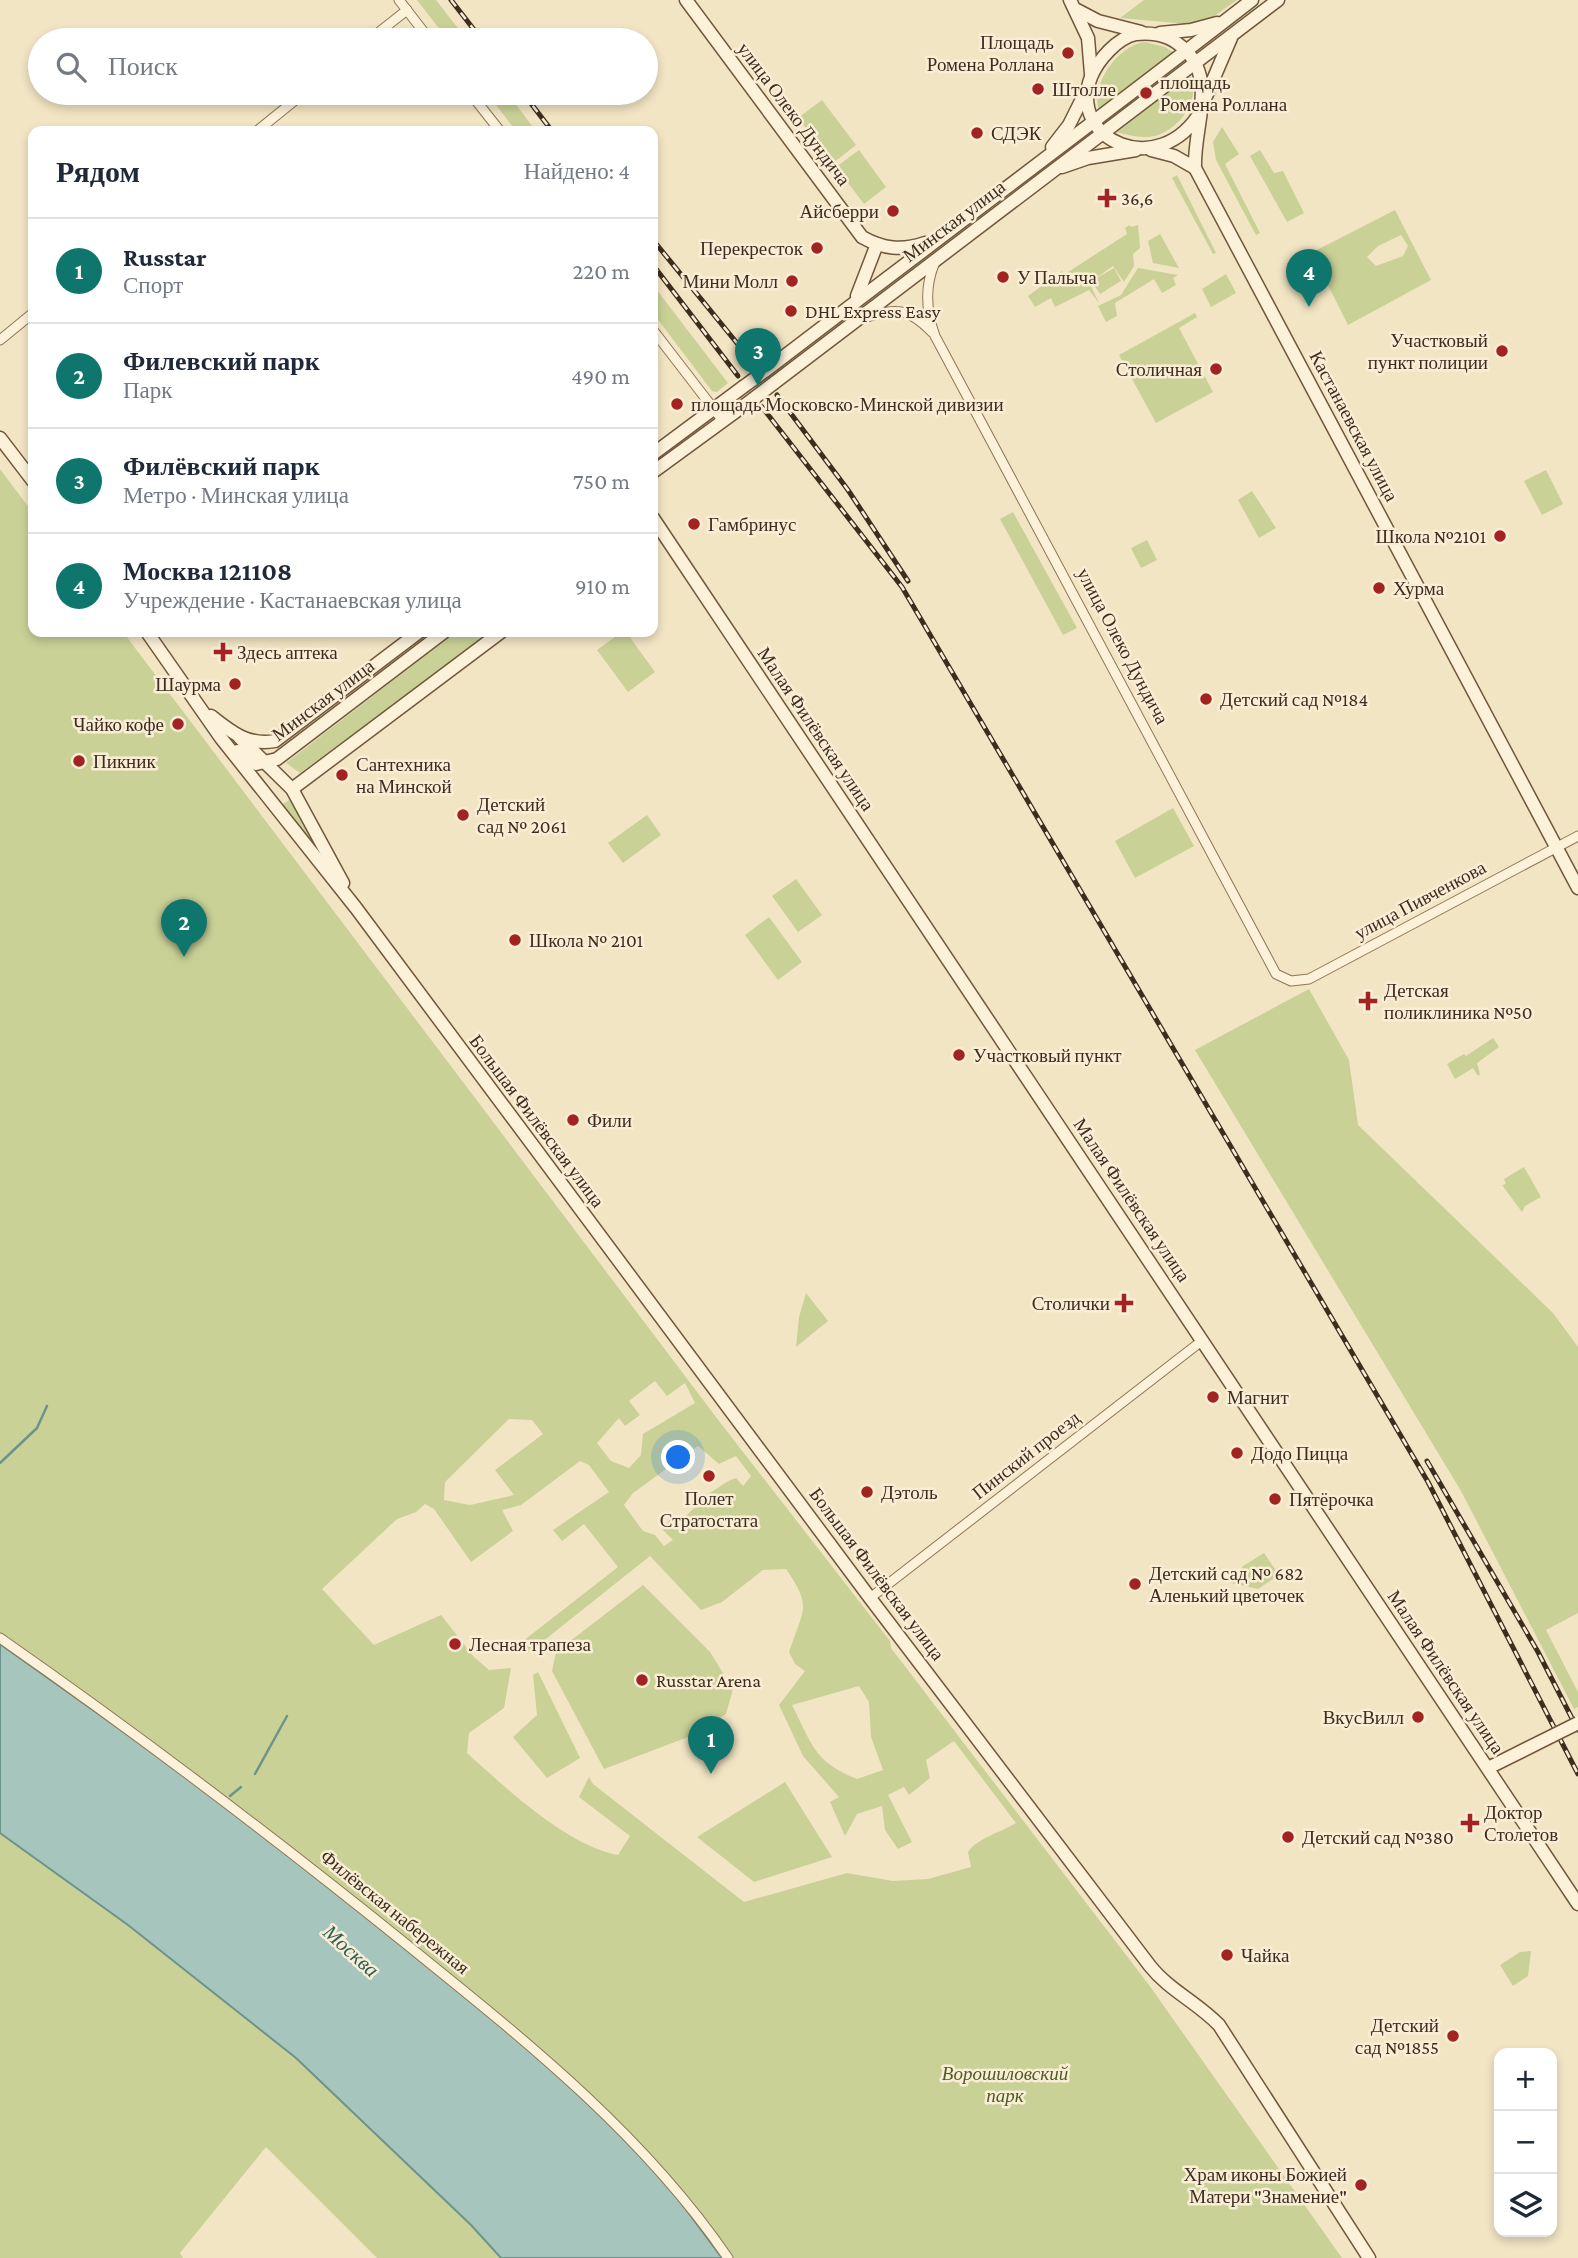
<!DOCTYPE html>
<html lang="ru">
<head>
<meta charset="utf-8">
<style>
  body { margin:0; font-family:"Crimson Pro",serif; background:#f6f6f7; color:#1f2937 }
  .controls { position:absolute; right:21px; bottom:21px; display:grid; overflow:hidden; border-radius:14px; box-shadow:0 4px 10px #0003 }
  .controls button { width:63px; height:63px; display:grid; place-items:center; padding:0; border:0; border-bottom:2px solid #e0e1e3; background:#fff; color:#1f2937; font:35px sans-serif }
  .you { position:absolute; left:679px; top:1458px; width:24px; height:24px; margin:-18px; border:5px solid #fff; border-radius:50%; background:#1a73e8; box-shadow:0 0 0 10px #1a73e833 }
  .badge { display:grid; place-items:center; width:46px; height:46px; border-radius:50%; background:#0f766e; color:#fff; font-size:23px; font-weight:700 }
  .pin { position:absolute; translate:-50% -58px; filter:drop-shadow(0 2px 4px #0008) }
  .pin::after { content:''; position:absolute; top:37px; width:24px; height:21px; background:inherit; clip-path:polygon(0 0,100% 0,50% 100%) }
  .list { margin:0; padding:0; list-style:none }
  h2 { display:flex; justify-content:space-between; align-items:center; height:91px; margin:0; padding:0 28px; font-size:30px }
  h2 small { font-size:23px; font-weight:400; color:#747a83 }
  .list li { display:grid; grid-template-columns:46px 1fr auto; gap:21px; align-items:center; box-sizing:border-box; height:105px; padding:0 28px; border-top:2px solid #e0e1e3 }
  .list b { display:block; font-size:26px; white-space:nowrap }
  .list p { margin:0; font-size:23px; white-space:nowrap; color:#747a83 }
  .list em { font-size:23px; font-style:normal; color:#747a83 }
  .icon { flex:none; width:38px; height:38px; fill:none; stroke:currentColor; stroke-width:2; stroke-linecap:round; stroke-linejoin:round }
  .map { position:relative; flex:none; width:1578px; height:2258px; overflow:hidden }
  .search { position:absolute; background:#fff; box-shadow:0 4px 10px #0003; left:28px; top:28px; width:630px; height:77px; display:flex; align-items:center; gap:18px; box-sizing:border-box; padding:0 24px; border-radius:38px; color:#747a83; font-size:26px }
  .panel { position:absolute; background:#fff; box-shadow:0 4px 10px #0003; left:28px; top:126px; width:630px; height:511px; border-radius:14px }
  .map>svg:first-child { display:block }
</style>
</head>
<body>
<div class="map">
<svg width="1578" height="2258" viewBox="0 0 1578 2258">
  <rect width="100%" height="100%" fill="#f2e5c4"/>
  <g fill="#cad197" fill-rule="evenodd">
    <path d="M417,0H436L467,40H448Z"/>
    <path d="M1144,0H1237L1207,21L1188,24L1120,18Z"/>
    <path d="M1145,42L1165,47L1174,53L1100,113C1088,86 1118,45 1145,42Z"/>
    <path d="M1189,74C1203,98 1180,129 1155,136C1142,139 1129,135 1116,132Z"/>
    <path d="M487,93H507L536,131H516Z"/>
    <path d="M822,100L856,145L833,163L798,118Z"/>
    <path d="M1222,127L1239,154L1225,164L1260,233L1256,235L1216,160L1213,142Z"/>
    <path d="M859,150L886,187L864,204L836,167Z"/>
    <path d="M1260,150L1274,173L1283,171L1304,213L1287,222L1250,156Z"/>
    <path d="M1177,175L1216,253L1213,254L1172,178Z"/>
    <path d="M1395,210L1431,280L1348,325L1325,279L1313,280L1303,262L1311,253ZM1401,235L1408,246L1403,256L1376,266L1367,257L1378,246Z"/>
    <path d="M1129,225L1131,227L1138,225L1140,248L1133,254L1134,266L1124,282L1113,266L1093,280L1114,268L1121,281L1100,294L1092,282L1090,284L1099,303L1089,290L1055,307L1051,298L1035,307L1028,296L1062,271L1065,274L1127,234L1125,228Z"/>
    <path d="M1160,234L1179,268L1153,263L1148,241Z"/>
    <path d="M1138,268L1178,275L1173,278L1176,285L1162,293L1154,279L1115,303L1117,316L1106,322L1098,306L1121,295Z"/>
    <path d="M1226,274L1236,293L1211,307L1202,289Z"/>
    <path d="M653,285L728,383L717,392L712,391L653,313Z"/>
    <path d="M1195,313L1197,317L1179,328L1213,392L1156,423L1119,355Z"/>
    <path d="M0,469L33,513V632H123L719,1421L890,1641L891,1648L1149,1985L1342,2258H722L716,2248L224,1803L0,1644ZM655,1381L667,1396L685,1383L695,1403L643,1434L641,1455L629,1468L611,1461L597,1443L619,1418L625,1426L640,1415L629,1401ZM509,1419L532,1420L543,1434L495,1470L514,1495L470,1505L444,1500L445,1482ZM698,1446L719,1464L736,1456L751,1476L743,1486L736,1478C722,1482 714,1494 698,1497L697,1505L686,1516L671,1517L663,1530L673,1540L664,1546L655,1535L643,1531L624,1505L633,1493ZM580,1461L589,1465L609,1492L553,1530L562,1541L584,1524L618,1567L523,1641L527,1654L650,1556L701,1610L722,1602L763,1570L786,1569C813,1608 803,1609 789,1652L795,1664L805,1671L779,1705L803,1756L839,1797L830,1802L845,1836L857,1814L882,1806L885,1830L898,1849L912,1842L888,1795L904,1787L909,1795L930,1778L926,1760L954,1741L1016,1823C1000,1833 979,1837 968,1852L971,1867L928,1879L893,1881L847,1873L744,1902L593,1784L589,1777L579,1797L630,1836L618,1855C566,1845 506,1788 467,1753L469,1733L504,1708L511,1668L489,1670L474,1657L441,1615L374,1645L322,1589L397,1519L416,1512L425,1504L434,1509L471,1562L513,1531L502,1510L521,1505ZM859,1686L869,1702L871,1737L883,1770L857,1779C814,1762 812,1744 792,1705Z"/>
    <path d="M1546,470L1563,504L1542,515L1524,481Z"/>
    <path d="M1252,491L1276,528L1259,538L1238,500Z"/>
    <path d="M1013,512L1077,628L1063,635L1000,519Z"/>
    <path d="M1147,540L1157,560L1141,568L1131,548Z"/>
    <path d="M456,632H491L300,773L286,763Z"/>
    <path d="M622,632H626L655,672L628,692L597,650Z"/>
    <path d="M291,799L332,869L283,808V804Z"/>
    <path d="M1173,808L1194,846L1135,878L1115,841Z"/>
    <path d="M647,815L661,835L623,863L608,843Z"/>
    <path d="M796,879L822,915L798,932L772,896Z"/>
    <path d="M769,917L802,962L778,980L745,935Z"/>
    <path d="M1309,989L1349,1060L1358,1125L1553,1313L1578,1347V1613L1546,1630L1578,1692V1707L1574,1709L1461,1491L1195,1050Z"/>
    <path d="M1493,1038L1499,1047L1477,1063L1480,1074L1478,1076L1473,1068L1455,1079L1447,1064L1464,1054L1466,1056Z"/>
    <path d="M1524,1167L1541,1197L1525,1206L1522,1212L1502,1185L1506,1184L1504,1179Z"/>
    <path d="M806,1293L828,1321L796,1347L799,1317Z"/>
    <path d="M1264,1553L1279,1575L1258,1589L1231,1583L1243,1566Z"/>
    <path d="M643,1585L710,1652L733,1689L726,1714L688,1737L604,1769L552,1671L556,1652Z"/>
    <path d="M538,1672L580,1758L547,1778L513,1737L537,1715L533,1675Z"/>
    <path d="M785,1782L832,1857L754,1882L697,1837Z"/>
    <path d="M0,1833L128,1925L296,2058L471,2225L501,2258H377L266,2147L180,2253L183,2258H0Z"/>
    <path d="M1531,1951L1528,1976L1513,1986L1500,1965L1520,1952Z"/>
  </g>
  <path fill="#a6c5bc" stroke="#6c948a" stroke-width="2" d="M0,1644L224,1803L504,2028L593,2107L664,2180L722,2258H501L471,2225L296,2058L128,1925L0,1833Z"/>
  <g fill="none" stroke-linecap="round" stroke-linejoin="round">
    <g stroke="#6c948a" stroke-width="2.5">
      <path d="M0,1463L37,1428L47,1406"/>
      <path d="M255,1774L287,1716"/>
      <path d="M230,1796L241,1787"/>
    </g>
    <g stroke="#8f7659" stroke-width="11">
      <g id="street">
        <path d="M399,0L430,40"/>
        <path d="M369,40L407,10"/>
        <path d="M470,93L500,131"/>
        <path d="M257,131L304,93"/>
        <path d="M935,262C924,287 926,311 935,336L1276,974L1291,981L1309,979L1578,836"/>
        <path d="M864,318C897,308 907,307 932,332"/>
        <path d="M653,330L723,421"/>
        <path d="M0,340L33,313"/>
        <path d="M870,1598L1203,1340"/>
        <path d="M0,1638C142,1737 276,1839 411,1948C526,2041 643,2134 728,2258"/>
      </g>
    </g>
    <g stroke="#70573c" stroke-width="15">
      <g id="secondary">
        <path d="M686,0L862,237C883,249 902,251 925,243"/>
        <path d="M1070,0L1088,38L1091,74"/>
        <path d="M1077,10L1098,21L1141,32"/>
        <path d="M1160,33L1191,30L1217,23"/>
        <path d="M1204,101L1231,38"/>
        <path d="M1201,111C1159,182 1067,140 1091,77C1098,60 1117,38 1136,34C1150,32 1166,35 1177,43C1221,74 1193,126 1195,168L1578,888"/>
        <path d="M1052,147L1069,125L1086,91"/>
        <path d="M1151,150L1174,156L1195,168"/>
        <path d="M1062,167L1088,158L1136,150"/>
        <path d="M857,296L877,244"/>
        <path d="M765,371C927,247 1091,125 1252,0"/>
        <path d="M774,383L1278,0"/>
        <path d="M0,438L33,481"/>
        <path d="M653,454L743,387"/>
        <path d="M653,472L753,399"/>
        <path d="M653,518L1578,1904"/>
        <path d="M147,632L221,738L356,908L870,1598L1150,1966C1169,1990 1198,2003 1219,2025L1369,2258"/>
        <path d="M211,716C231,732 248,746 275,741L419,632"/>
        <path d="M239,737L292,789L343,883"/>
        <path d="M238,751L256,764L277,759L444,632"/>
        <path d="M292,789L501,632"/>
        <path d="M1488,1768L1552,1736"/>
      </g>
    </g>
    <use href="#street" stroke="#fcf1d9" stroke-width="9"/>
    <use href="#secondary" stroke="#fcf1d9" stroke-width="12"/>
    <g stroke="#3d2d1e" stroke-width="5">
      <g id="rail">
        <path d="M451,0L482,40"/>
        <path d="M523,93L552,131"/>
        <path d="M653,240L754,364"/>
        <path d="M653,265L738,376"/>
        <path d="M777,395L848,490L908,581"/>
        <path d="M762,407L902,587L1428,1482L1578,1774"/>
        <path d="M1427,1461L1538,1652L1578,1730"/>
      </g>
    </g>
    <use href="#rail" stroke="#f9eed5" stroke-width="2.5" stroke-dasharray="8" stroke-linecap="butt"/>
    <g stroke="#70573c" stroke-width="15" stroke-linecap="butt">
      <g id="secondary-bridge">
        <path d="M743,387L765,371"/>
        <path d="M753,399L774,383"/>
        <path d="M1552,1736L1578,1723"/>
      </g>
    </g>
    <use href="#secondary-bridge" stroke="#fcf1d9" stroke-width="12"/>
  </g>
  <g fill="#a32323" stroke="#f9eed5" stroke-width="2.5">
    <circle cx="1068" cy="53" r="7"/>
    <circle cx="1038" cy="89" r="7"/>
    <circle cx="1146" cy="93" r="7"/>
    <circle cx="977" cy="133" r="7"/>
    <path d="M1103.5 187.5h7v7h7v7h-7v7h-7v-7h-7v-7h7z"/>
    <circle cx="893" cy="211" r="7"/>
    <circle cx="817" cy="248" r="7"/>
    <circle cx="1003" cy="277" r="7"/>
    <circle cx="792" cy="281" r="7"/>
    <circle cx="791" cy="311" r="7"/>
    <circle cx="1502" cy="351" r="7"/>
    <circle cx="1216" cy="369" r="7"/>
    <circle cx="677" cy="404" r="7"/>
    <circle cx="694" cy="524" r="7"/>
    <circle cx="1500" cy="536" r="7"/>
    <circle cx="1379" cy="588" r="7"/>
    <path d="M219.5 641.5h7v7h7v7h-7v7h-7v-7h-7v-7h7z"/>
    <circle cx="235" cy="684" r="7"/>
    <circle cx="1206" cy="699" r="7"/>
    <circle cx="178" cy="724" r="7"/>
    <circle cx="79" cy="761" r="7"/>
    <circle cx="342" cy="775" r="7"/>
    <circle cx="463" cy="815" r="7"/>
    <circle cx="515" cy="940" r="7"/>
    <path d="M1364.5 990.5h7v7h7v7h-7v7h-7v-7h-7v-7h7z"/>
    <circle cx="959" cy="1055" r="7"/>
    <circle cx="573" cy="1120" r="7"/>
    <path d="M1120.5 1292.5h7v7h7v7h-7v7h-7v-7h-7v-7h7z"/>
    <circle cx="1213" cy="1397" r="7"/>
    <circle cx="1237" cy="1453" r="7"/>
    <circle cx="709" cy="1476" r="7"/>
    <circle cx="867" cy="1492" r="7"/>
    <circle cx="1275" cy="1499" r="7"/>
    <circle cx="1135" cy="1584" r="7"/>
    <circle cx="455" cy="1644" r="7"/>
    <circle cx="642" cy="1680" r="7"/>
    <circle cx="1418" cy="1717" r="7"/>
    <path d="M1466.5 1812.5h7v7h7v7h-7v7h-7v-7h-7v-7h7z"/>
    <circle cx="1288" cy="1837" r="7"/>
    <circle cx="1227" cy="1955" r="7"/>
    <circle cx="1453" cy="2036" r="7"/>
    <circle cx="1361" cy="2185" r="7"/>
  </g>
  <g text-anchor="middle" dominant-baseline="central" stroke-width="5" stroke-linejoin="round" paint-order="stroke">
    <g font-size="19" fill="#3d2d1e" stroke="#f9eed5" text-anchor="start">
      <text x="1054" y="42" text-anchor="end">Площадь<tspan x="1054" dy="22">Ромена Роллана</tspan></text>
      <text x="1160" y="82">площадь<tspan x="1160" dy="22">Ромена Роллана</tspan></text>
      <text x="1052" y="89">Штолле</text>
      <text x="991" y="133">СДЭК</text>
      <text x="1121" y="198">36,6</text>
      <text x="879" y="211" text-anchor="end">Айсберри</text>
      <text x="803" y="248" text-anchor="end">Перекресток</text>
      <text x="1017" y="277">У Палыча</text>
      <text x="778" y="281" text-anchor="end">Мини Молл</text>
      <text x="805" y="311">DHL Express Easy</text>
      <text x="1488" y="340" text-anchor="end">Участковый<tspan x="1488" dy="22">пункт полиции</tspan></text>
      <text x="1202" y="369" text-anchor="end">Столичная</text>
      <text x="691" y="404">площадь Московско-Минской дивизии</text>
      <text x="708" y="524">Гамбринус</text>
      <text x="1486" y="536" text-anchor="end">Школа №2101</text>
      <text x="1393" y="588">Хурма</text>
      <text x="237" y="652">Здесь аптека</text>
      <text x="221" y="684" text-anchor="end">Шаурма</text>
      <text x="1220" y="699">Детский сад №184</text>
      <text x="164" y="724" text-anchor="end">Чайко кофе</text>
      <text x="93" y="761">Пикник</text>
      <text x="356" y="764">Сантехника<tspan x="356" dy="22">на Минской</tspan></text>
      <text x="477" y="804">Детский<tspan x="477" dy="22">сад № 2061</tspan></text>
      <text x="529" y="940">Школа № 2101</text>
      <text x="1384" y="990">Детская<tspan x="1384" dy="22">поликлиника №50</tspan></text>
      <text x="973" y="1055">Участковый пункт</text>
      <text x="587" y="1120">Фили</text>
      <text x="1110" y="1303" text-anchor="end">Столички</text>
      <text x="1227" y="1397">Магнит</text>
      <text x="1251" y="1453">Додо Пицца</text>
      <text x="881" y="1492">Дэтоль</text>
      <text x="709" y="1498" text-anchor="middle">Полет<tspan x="709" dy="22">Стратостата</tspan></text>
      <text x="1289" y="1499">Пятёрочка</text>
      <text x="1149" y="1573">Детский сад № 682<tspan x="1149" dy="22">Аленький цветочек</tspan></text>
      <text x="469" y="1644">Лесная трапеза</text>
      <text x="656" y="1680">Russtar Arena</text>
      <text x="1404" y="1717" text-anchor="end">ВкусВилл</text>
      <text x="1484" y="1812">Доктор<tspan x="1484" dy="22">Столетов</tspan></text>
      <text x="1302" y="1837">Детский сад №380</text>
      <text x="1241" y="1955">Чайка</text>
      <text x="1439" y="2025" text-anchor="end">Детский<tspan x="1439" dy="22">сад №1855</tspan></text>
      <text x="1347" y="2174" text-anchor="end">Храм иконы Божией<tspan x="1347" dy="22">Матери "Знамение"</tspan></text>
    </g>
    <g font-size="19" fill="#3d2d1e" stroke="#f9eed5">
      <text transform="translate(794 114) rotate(53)">улица Олеко Дундича</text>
      <text transform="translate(954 221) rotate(-37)">Минская улица</text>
      <text transform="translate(1354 426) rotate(62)">Кастанаевская улица</text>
      <text transform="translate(1123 646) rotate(62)">улица Олеко Дундича</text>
      <text transform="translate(323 700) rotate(-37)">Минская улица</text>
      <text transform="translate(816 729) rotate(56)">Малая Филёвская улица</text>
      <text transform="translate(1420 900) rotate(-28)">улица Пивченкова</text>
      <text transform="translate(537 1121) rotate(53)">Большая Филёвская улица</text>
      <text transform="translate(1132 1200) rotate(56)">Малая Филёвская улица</text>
      <text transform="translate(1026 1455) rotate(-38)">Пинский проезд</text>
      <text transform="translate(877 1574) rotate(53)">Большая Филёвская улица</text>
      <text transform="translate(1446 1672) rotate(56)">Малая Филёвская улица</text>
      <text transform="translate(395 1912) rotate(39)">Филёвская набережная</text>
    </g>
    <g font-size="19" font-style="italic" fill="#4d5c23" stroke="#f9eed5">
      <text x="1005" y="2073">Ворошиловский<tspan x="1005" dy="22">парк</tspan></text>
    </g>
    <g font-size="21" font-style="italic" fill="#2c5e5b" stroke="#f9eed5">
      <text transform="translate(351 1951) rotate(42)">Москва</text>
    </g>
  </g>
</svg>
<div class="controls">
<button>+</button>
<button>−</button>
<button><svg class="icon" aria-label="layers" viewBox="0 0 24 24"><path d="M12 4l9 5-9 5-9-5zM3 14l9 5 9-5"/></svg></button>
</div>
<div class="you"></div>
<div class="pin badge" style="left:711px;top:1774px">1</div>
<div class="pin badge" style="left:184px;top:957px">2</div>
<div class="pin badge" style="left:758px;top:386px">3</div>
<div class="pin badge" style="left:1309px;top:307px">4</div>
<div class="search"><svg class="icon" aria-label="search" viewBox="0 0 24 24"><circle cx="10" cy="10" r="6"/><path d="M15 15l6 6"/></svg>Поиск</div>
<section class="panel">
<h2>Рядом<small>Найдено: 4</small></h2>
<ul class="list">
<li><span class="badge">1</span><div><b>Russtar</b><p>Спорт</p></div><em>220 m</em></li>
<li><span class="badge">2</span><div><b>Филевский парк</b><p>Парк</p></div><em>490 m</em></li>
<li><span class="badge">3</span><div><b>Филёвский парк</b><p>Метро · Минская улица</p></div><em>750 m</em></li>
<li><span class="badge">4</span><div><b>Москва 121108</b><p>Учреждение · Кастанаевская улица</p></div><em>910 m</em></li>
</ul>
</section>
</div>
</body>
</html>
